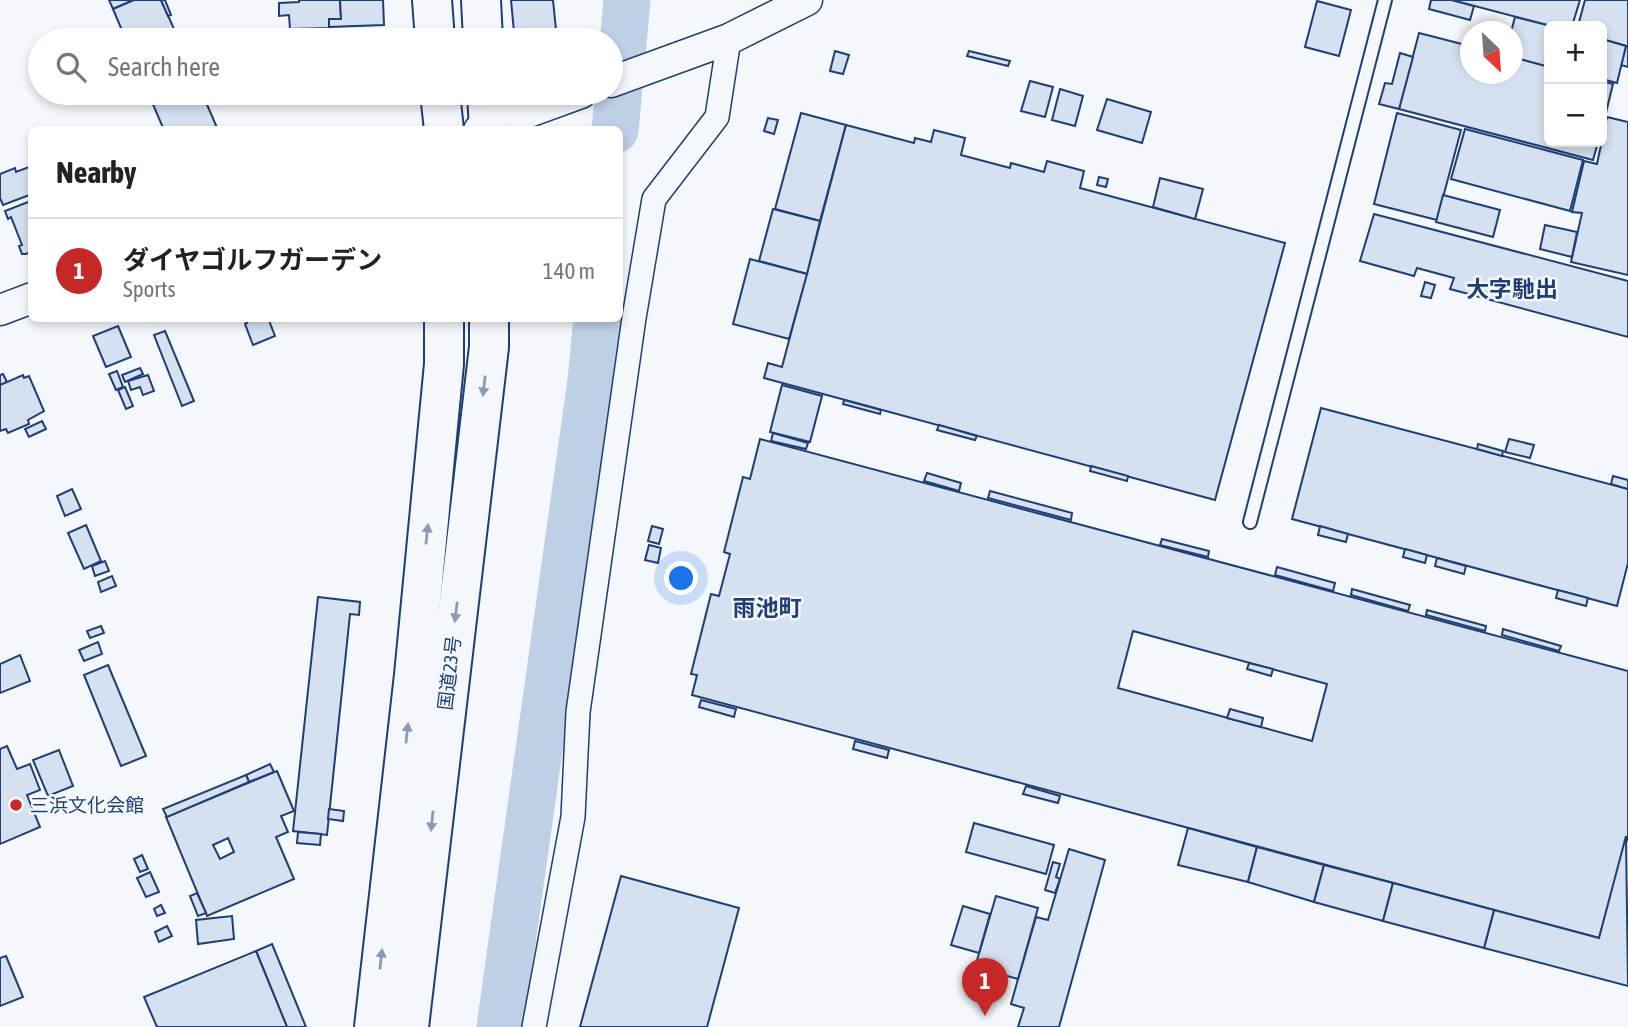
<!DOCTYPE html>
<html lang="en">
<head>
<meta charset="utf-8">
<style>
  body { margin:0; font-family:"Asap Condensed","Noto Sans JP",sans-serif; background:#f6f6f6; color:#222 }
  .controls { position:absolute; right:21px; top:21px; display:grid; overflow:hidden; border-radius:10px; box-shadow:0 4px 10px #0003 }
  .controls button { width:63px; height:63px; display:grid; place-items:center; padding:0; border:0; border-bottom:2px solid #e0e0e0; background:#fff; color:#222; font:35px sans-serif }
  .compass { position:absolute; left:1460px; top:21px; width:63px; height:63px; border-radius:50%; background:#fff; box-shadow:0 4px 10px #0003; rotate:155deg }
  .you { position:absolute; left:682px; top:579px; width:24px; height:24px; margin:-18px; border:5px solid #fff; border-radius:50%; background:#1a73e8; box-shadow:0 0 0 10px #1a73e833 }
  .badge { display:grid; place-items:center; width:46px; height:46px; border-radius:50%; background:#c62828; color:#fff; font-size:23px; font-weight:700 }
  .pin { position:absolute; translate:-50% -58px; filter:drop-shadow(0 2px 4px #0008) }
  .pin::after { content:''; position:absolute; top:37px; width:24px; height:21px; background:inherit; clip-path:polygon(0 0,100% 0,50% 100%) }
  .list { margin:0; padding:0; list-style:none }
  h2 { display:flex; justify-content:space-between; align-items:center; height:91px; margin:0; padding:0 28px; font-size:30px }
  h2 small { font-size:23px; font-weight:400; color:#767676 }
  .list li { display:grid; grid-template-columns:46px 1fr auto; gap:21px; align-items:center; box-sizing:border-box; height:105px; padding:0 28px; border-top:2px solid #e0e0e0 }
  .list b { display:block; font-size:26px; white-space:nowrap }
  .list p { margin:0; font-size:23px; white-space:nowrap; color:#767676 }
  .list em { font-size:23px; font-style:normal; color:#767676 }
  .icon { flex:none; width:38px; height:38px; fill:none; stroke:currentColor; stroke-width:2; stroke-linecap:round; stroke-linejoin:round }
  .map { position:relative; flex:none; width:1628px; height:1027px; overflow:hidden }
  .search { position:absolute; background:#fff; box-shadow:0 4px 10px #0003; left:28px; top:28px; width:595px; height:77px; display:flex; align-items:center; gap:18px; box-sizing:border-box; padding:0 24px; border-radius:38px; color:#767676; font-size:26px }
  .panel { position:absolute; background:#fff; box-shadow:0 4px 10px #0003; left:28px; top:126px; width:595px; height:196px; border-radius:10px }
  .map>svg:first-child { display:block }
</style>
</head>
<body>
<div class="map">
<svg width="1628" height="1027" viewBox="0 0 1628 1027">
  <rect width="100%" height="100%" fill="#f4f7fb"/>
  <g fill="none" stroke-linecap="round" stroke-linejoin="round">
    <g stroke="#bed0e5" stroke-width="47">
      <path d="M615,130L627,0"/>
      <path d="M500,1027L591,381L597,318"/>
    </g>
  </g>
  <g fill="#d5e0f0" stroke="#1d3f73" stroke-width="2" fill-rule="evenodd">
    <path d="M109,0H134L113,9Z"/>
    <path d="M134,0H161L179,40H126L113,9Z"/>
    <path d="M161,0H165L171,15L168,16Z"/>
    <path d="M299,0H340L341,19H329V28L290,29L289,15L279,16V3L299,2Z"/>
    <path d="M340,0H383L384,25L329,27V19H341Z"/>
    <path d="M511,0H553L557,40H528L527,31L514,32Z"/>
    <path d="M1431,0H1452L1474,6L1470,20L1429,9Z"/>
    <path d="M1452,0H1580L1572,26H1551Z"/>
    <path d="M1585,0H1628V67L1621,65L1626,46L1602,39V26H1578Z"/>
    <path d="M1317,1L1351,10L1339,56L1305,47Z"/>
    <path d="M1515,17L1551,26H1549V67L1512,57L1511,32Z"/>
    <path d="M1419,33L1470,46V74H1512V57L1549,67V142H1598L1593,160L1399,109Z"/>
    <path d="M1602,39L1626,46L1617,83L1602,79Z"/>
    <path d="M835,51L849,55L843,74L830,71Z"/>
    <path d="M969,51L1010,61L1008,66L967,56Z"/>
    <path d="M1400,53L1413,57L1399,109L1379,104L1385,83L1392,84Z"/>
    <path d="M1030,81L1053,87L1045,117L1021,111Z"/>
    <path d="M1602,81L1613,84L1602,129Z"/>
    <path d="M1060,89L1083,96L1075,126L1052,120Z"/>
    <path d="M148,93H202L218,130H164Z"/>
    <path d="M1107,99L1151,112L1142,143L1097,130Z"/>
    <path d="M801,113L846,125L820,221L775,209Z"/>
    <path d="M1397,113L1461,130L1437,220L1374,204Z"/>
    <path d="M1607,117L1628,122V275L1571,262L1582,213L1572,212L1584,161L1597,164Z"/>
    <path d="M768,118L778,120L774,134L764,131Z"/>
    <path d="M846,125L914,143L915,138L931,142L934,130L965,138L961,155L1010,168L1011,163L1044,172L1047,161L1084,171L1080,188L1285,243L1215,500L764,378L768,363L782,367Z"/>
    <path d="M1465,129L1583,160L1570,211L1451,179Z"/>
    <path d="M29,167L32,173V194L3,205L0,198V174L15,168L16,172Z"/>
    <path d="M1099,177L1108,179L1106,187L1097,185Z"/>
    <path d="M1160,178L1203,189L1195,219L1153,207Z"/>
    <path d="M1443,195L1500,210L1493,237L1436,222Z"/>
    <path d="M28,202L32,209V251L26,254H22L19,246L22,245L11,217L8,219L5,211Z"/>
    <path d="M773,209L820,221L807,274L759,261Z"/>
    <path d="M1374,214L1628,281V337L1450,289L1454,278L1417,268L1414,276L1360,261Z"/>
    <path d="M1545,225L1577,232L1572,257L1540,249Z"/>
    <path d="M750,259L807,274L789,339L733,324Z"/>
    <path d="M1425,282L1435,285L1431,298L1421,296Z"/>
    <path d="M246,318H268L275,336L253,345L245,324L247,323Z"/>
    <path d="M118,326L131,357L106,367L93,336Z"/>
    <path d="M165,331L194,401L182,406L154,335Z"/>
    <path d="M140,368L143,374L125,382L122,375Z"/>
    <path d="M117,371L123,387L116,390L109,374Z"/>
    <path d="M3,374L7,382L0,385V375Z"/>
    <path d="M23,375L24,378L29,376L44,411L28,420L29,424L8,433L6,429L0,431V385Z"/>
    <path d="M148,375L154,391L143,395L140,387L131,390L128,381Z"/>
    <path d="M782,385L822,396L810,442L770,432Z"/>
    <path d="M125,387L133,406L126,409L118,390Z"/>
    <path d="M844,400L881,410L880,414L843,404Z"/>
    <path d="M1321,408L1628,489V563L1617,606L1292,519Z"/>
    <path d="M42,421L46,429L29,437L25,429Z"/>
    <path d="M939,425L977,436L975,440L937,430Z"/>
    <path d="M773,433L808,443L806,449L771,441Z"/>
    <path d="M760,439L1628,671V836L1599,938L692,695L697,675L691,674L711,594L719,596L730,554L724,552L743,477L750,479ZM1133,631L1327,684L1312,741L1118,688Z"/>
    <path d="M1509,439L1534,445L1530,458L1505,452Z"/>
    <path d="M1478,444L1503,451L1502,456L1477,449Z"/>
    <path d="M1091,466L1128,476L1127,481L1090,471Z"/>
    <path d="M927,473L961,483L959,491L924,481Z"/>
    <path d="M1613,476L1628,480V489L1611,484Z"/>
    <path d="M72,489L81,509L65,516L57,496Z"/>
    <path d="M990,491L1072,513L1071,520L988,498Z"/>
    <path d="M86,525L101,561L84,569L68,533Z"/>
    <path d="M652,526L663,529L659,544L648,541Z"/>
    <path d="M1320,526L1348,534L1346,542L1318,535Z"/>
    <path d="M1162,539L1209,551L1208,557L1160,545Z"/>
    <path d="M649,545L661,548L658,563L645,560Z"/>
    <path d="M1405,549L1427,555L1425,563L1403,557Z"/>
    <path d="M1437,558L1466,566L1464,574L1435,566Z"/>
    <path d="M105,561L109,571L95,576L92,566Z"/>
    <path d="M1277,567L1335,583L1333,591L1275,575Z"/>
    <path d="M112,576L116,586L101,592L98,582Z"/>
    <path d="M1352,589L1410,605L1408,611L1351,595Z"/>
    <path d="M1558,590L1588,598L1586,606L1556,598Z"/>
    <path d="M318,597L360,602L359,615L350,614L327,835L293,831Z"/>
    <path d="M1427,610L1486,626L1485,631L1426,615Z"/>
    <path d="M101,626L104,633L90,638L87,631Z"/>
    <path d="M1503,629L1561,646L1559,651L1502,635Z"/>
    <path d="M98,642L102,654L84,661L79,650Z"/>
    <path d="M20,655L30,681L0,693V664Z"/>
    <path d="M1249,663L1273,669L1271,676L1247,669Z"/>
    <path d="M108,665L146,756L121,766L84,675Z"/>
    <path d="M701,700L736,709L734,717L699,707Z"/>
    <path d="M1230,709L1263,718L1261,727L1227,718Z"/>
    <path d="M855,741L889,750L887,758L853,749Z"/>
    <path d="M7,746L17,769L30,764L40,790L27,795L40,827L0,844V749Z"/>
    <path d="M59,750L73,786L48,796L33,760Z"/>
    <path d="M270,764L274,772L249,782L246,775Z"/>
    <path d="M277,771L294,811L281,816L288,832L276,837L294,879L207,916L166,817ZM228,838L234,852L220,859L213,845Z"/>
    <path d="M246,775L249,782L167,817L163,809Z"/>
    <path d="M1026,786L1060,796L1058,803L1023,794Z"/>
    <path d="M329,809L344,811L343,821L328,819Z"/>
    <path d="M974,823L1054,845L1046,874L966,852Z"/>
    <path d="M1188,828L1257,847L1248,882L1178,865Z"/>
    <path d="M298,832L321,834L320,845L297,843Z"/>
    <path d="M1626,836L1628,986L1484,948L1494,910L1599,938Z"/>
    <path d="M1257,847L1324,865L1314,902L1248,882Z"/>
    <path d="M1069,849L1105,860L1059,1027H1018L1024,1008L1011,1004L1018,979L1036,917L1048,920Z"/>
    <path d="M142,855L148,869L140,872L134,859Z"/>
    <path d="M1053,862L1060,864L1056,877L1060,879L1055,893L1045,890Z"/>
    <path d="M1324,865L1393,883L1383,921L1314,902Z"/>
    <path d="M150,872L159,892L146,897L137,878Z"/>
    <path d="M621,876L739,908L707,1027H580Z"/>
    <path d="M1393,883L1494,910L1484,948L1383,921Z"/>
    <path d="M197,893L206,913L198,916L190,896Z"/>
    <path d="M996,896L1038,908L1018,979L975,967Z"/>
    <path d="M161,905L165,913L157,916L154,909Z"/>
    <path d="M963,906L990,914L979,953L951,945Z"/>
    <path d="M232,916L234,939L198,944L196,920Z"/>
    <path d="M167,926L172,936L159,942L155,932Z"/>
    <path d="M272,944L306,1027H287L256,951Z"/>
    <path d="M256,951L287,1027H157L144,997Z"/>
    <path d="M6,956L23,997L0,1006V958Z"/>
  </g>
  <g fill="none" stroke-linecap="round" stroke-linejoin="round">
    <g stroke="#1d3f73" stroke-width="16">
      <path id="service" d="M1250,522L1385,0"/>
    </g>
    <g stroke="#1d3f73" stroke-width="26">
      <path id="minor" d="M534,1027L573,817L578,712L634,318L654,199L717,117L729,39"/>
    </g>
    <g stroke="#1d3f73" stroke-width="33">
      <g id="tertiary">
        <path d="M611,82L729,39L807,0"/>
        <path d="M479,130L581,93"/>
        <path d="M0,310L32,298"/>
      </g>
    </g>
    <g stroke="#1d3f73" stroke-width="42">
      <g id="trunk">
        <path d="M432,0L435,40"/>
        <path d="M481,0L483,40"/>
        <path d="M440,93L444,130"/>
        <path d="M487,93L489,130"/>
        <path d="M374,1027L414,675L444,364V318"/>
        <path d="M409,1027L489,347V318"/>
      </g>
    </g>
    <use href="#service" stroke="#f4f7fb" stroke-width="12"/>
    <use href="#minor" stroke="#f4f7fb" stroke-width="23"/>
    <use href="#tertiary" stroke="#f4f7fb" stroke-width="30"/>
    <use href="#trunk" stroke="#f4f7fb" stroke-width="38"/>
  </g>
  <defs><path id="oneway-solid" d="M-6-.8H1V-3.2L6.5 0L1 3.2V.8H-6Z" transform="scale(1.75)"/></defs>
  <g fill="#889bb7">
    <use href="#oneway-solid" transform="translate(484 386) rotate(97)"/>
    <use href="#oneway-solid" transform="translate(427 534) rotate(-84)"/>
    <use href="#oneway-solid" transform="translate(456 612) rotate(97)"/>
    <use href="#oneway-solid" transform="translate(407 733) rotate(-84)"/>
    <use href="#oneway-solid" transform="translate(432 821) rotate(96)"/>
    <use href="#oneway-solid" transform="translate(381 959) rotate(-84)"/>
  </g>
  <circle fill="#c62828" stroke="#f4f7fb" stroke-width="2.5" cx="16" cy="805" r="7"/>
  <g text-anchor="middle" dominant-baseline="central" stroke-width="5" stroke-linejoin="round" paint-order="stroke">
    <g font-size="19" fill="#1d3f73" stroke="#f4f7fb">
      <text transform="translate(449 673) rotate(-83)">国道23号</text>
    </g>
    <g font-size="19" fill="#1d3f73" stroke="#f4f7fb" text-anchor="start">
      <text x="30" y="805">三浜文化会館</text>
    </g>
    <g font-size="23" font-weight="bold" fill="#1d3f73" stroke="#f4f7fb">
      <text x="1512" y="289">大字馳出</text>
      <text x="767" y="608">雨池町</text>
    </g>
  </g>
</svg>
<div class="controls">
<button>+</button>
<button>−</button>
</div>
<svg class="compass" viewBox="-18 -18 36 36"><path d="M0-13l5 13h-10z" fill="#e53935"/><path d="M0 13l5-13h-10z" fill="#767676"/></svg>
<div class="you"></div>
<div class="pin badge" style="left:985px;top:1016px">1</div>
<div class="search"><svg class="icon" aria-label="search" viewBox="0 0 24 24"><circle cx="10" cy="10" r="6"/><path d="M15 15l6 6"/></svg>Search here</div>
<section class="panel">
<h2>Nearby<small></small></h2>
<ul class="list">
<li><span class="badge">1</span><div><b>ダイヤゴルフガーデン</b><p>Sports</p></div><em>140 m</em></li>
</ul>
</section>
</div>
</body>
</html>
